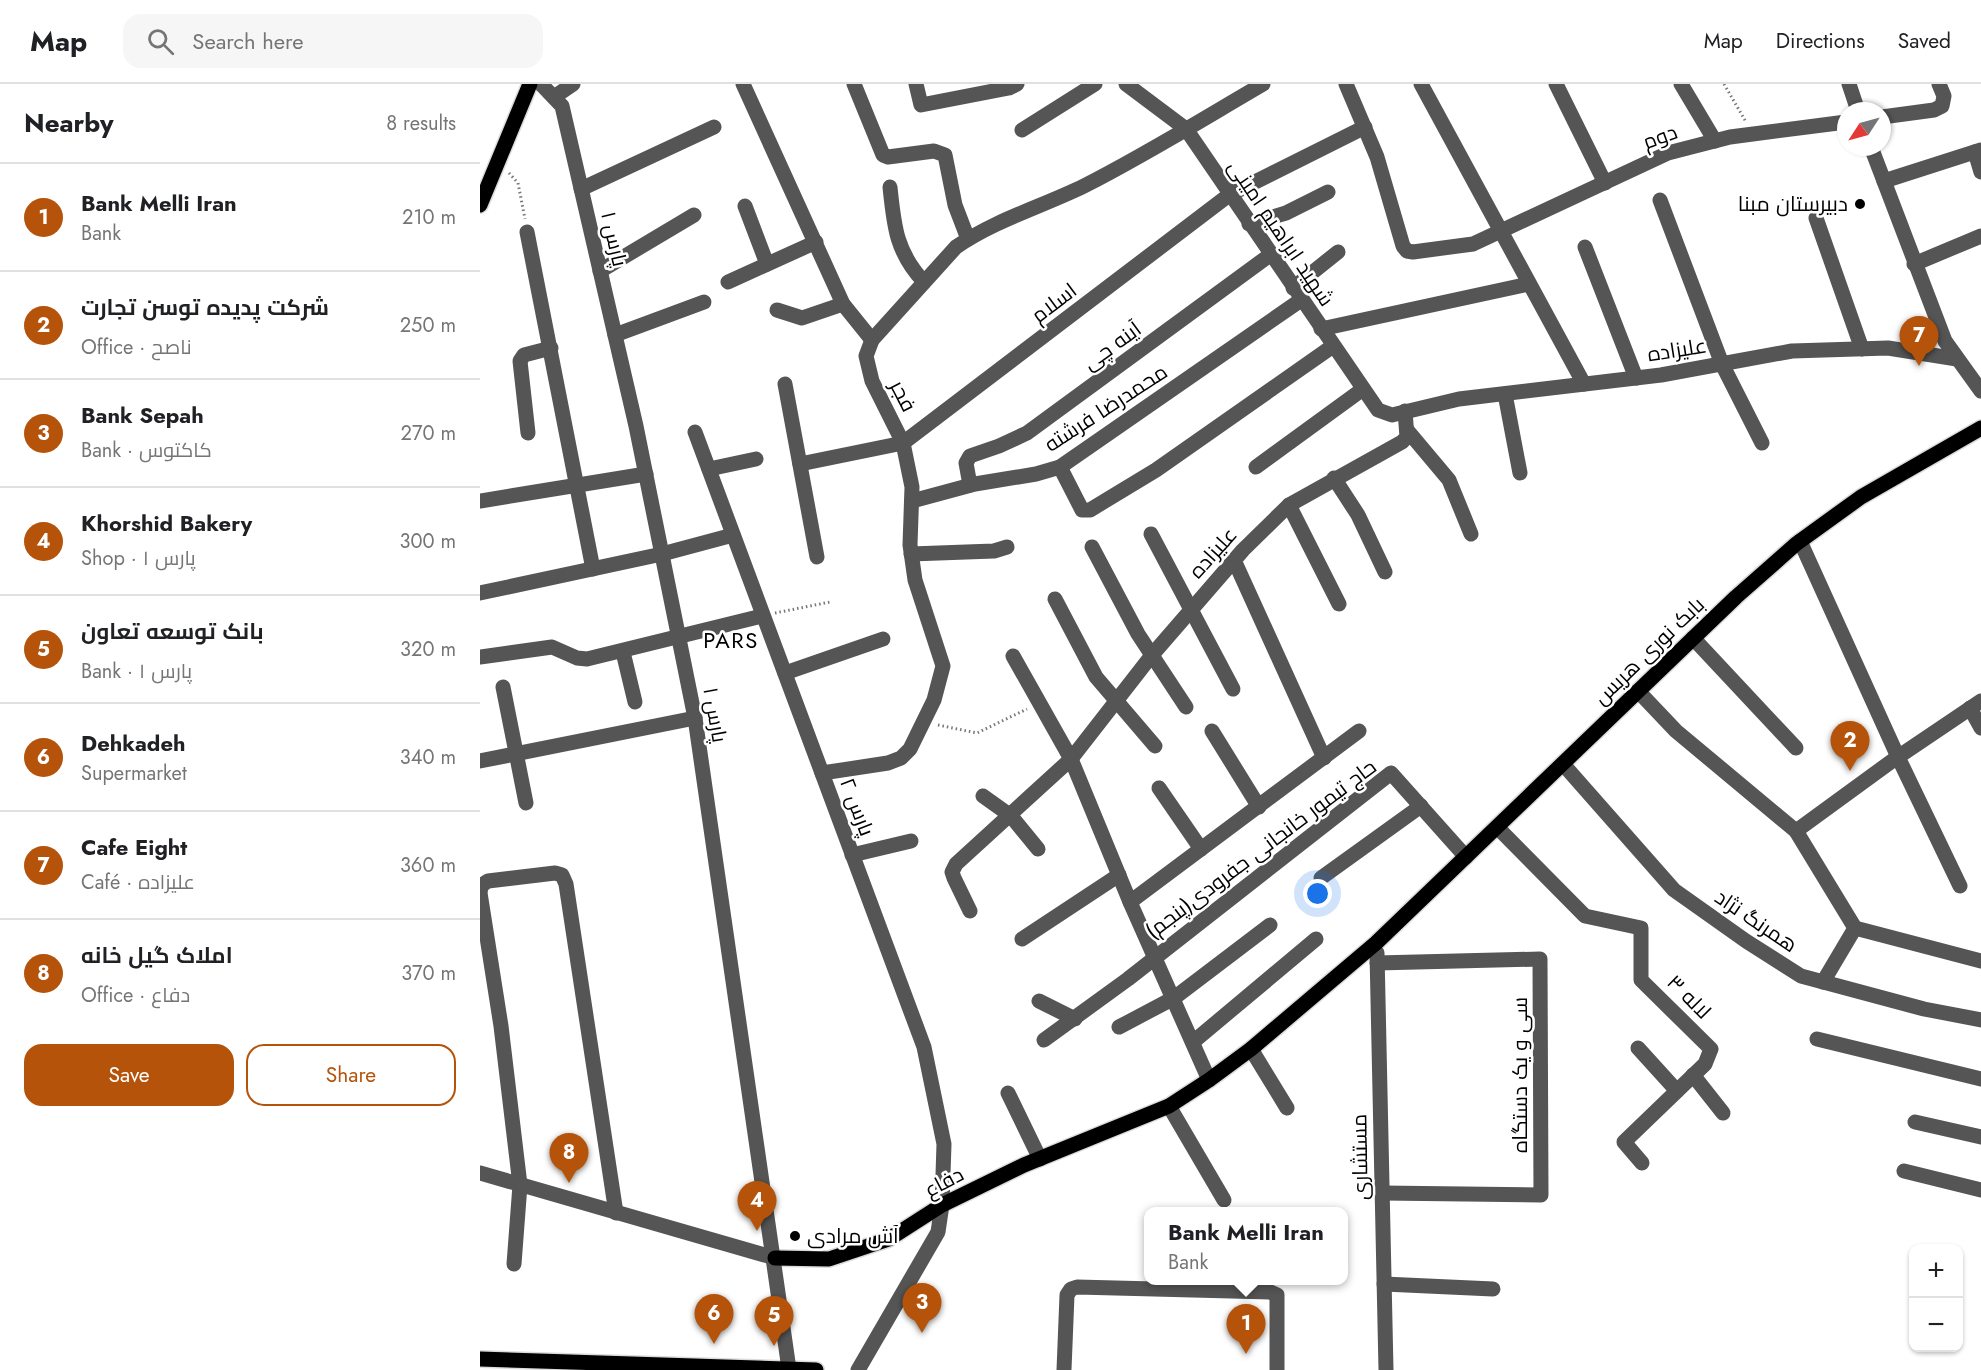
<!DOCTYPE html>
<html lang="en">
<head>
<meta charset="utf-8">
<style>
  body { margin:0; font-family:Jost,Cairo,sans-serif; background:#f6f6f6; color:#202124 }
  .controls { position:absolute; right:18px; bottom:18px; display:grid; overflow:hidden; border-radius:12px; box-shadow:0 2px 4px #0004 }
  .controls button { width:54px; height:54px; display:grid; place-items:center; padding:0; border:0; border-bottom:2px solid #e0e0e0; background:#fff; color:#202124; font:30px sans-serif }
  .compass { position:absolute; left:1357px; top:18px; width:54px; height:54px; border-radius:50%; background:#fff; box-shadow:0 2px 4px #0004; rotate:234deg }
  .you { position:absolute; left:838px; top:810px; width:21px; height:21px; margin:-15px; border:4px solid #fff; border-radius:50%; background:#1a73e8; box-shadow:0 0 0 9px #1a73e833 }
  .badge { display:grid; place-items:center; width:39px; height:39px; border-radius:50%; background:#b45309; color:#fff; font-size:20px; font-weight:700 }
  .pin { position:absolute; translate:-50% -50px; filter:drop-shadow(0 2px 3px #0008) }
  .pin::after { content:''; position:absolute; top:32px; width:21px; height:18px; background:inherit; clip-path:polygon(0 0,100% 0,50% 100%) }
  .popup { position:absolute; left:664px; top:1123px; width:204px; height:78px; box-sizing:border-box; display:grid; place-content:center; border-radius:12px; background:#fff; filter:drop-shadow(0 2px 4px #0005); font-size:20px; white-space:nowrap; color:#757577 }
  .popup b { font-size:22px; color:#202124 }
  .popup::after { content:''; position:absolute; left:50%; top:100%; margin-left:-12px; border:12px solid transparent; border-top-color:#fff }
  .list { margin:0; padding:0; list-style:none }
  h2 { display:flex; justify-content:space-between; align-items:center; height:78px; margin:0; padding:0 24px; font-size:26px }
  h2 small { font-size:20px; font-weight:400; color:#757577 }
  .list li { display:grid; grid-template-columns:39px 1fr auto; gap:18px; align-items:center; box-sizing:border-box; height:108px; padding:0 24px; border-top:2px solid #e0e0e0 }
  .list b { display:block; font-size:22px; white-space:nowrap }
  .list p { margin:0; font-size:20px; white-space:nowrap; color:#757577 }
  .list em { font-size:20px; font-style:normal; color:#757577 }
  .actions { display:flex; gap:12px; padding:18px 24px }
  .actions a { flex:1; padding:14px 0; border:2px solid #b45309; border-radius:18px; text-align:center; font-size:21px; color:#b45309 }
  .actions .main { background:#b45309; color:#fff }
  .icon { flex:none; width:33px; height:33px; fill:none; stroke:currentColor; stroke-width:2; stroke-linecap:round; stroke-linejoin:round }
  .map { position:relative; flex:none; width:1501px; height:1286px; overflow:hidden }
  header { display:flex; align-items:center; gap:36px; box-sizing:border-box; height:84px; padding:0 30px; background:#fff; border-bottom:2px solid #e0e0e0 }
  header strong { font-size:28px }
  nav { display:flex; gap:33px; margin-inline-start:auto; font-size:21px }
  .search { width:420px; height:54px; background:#f6f6f6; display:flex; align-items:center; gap:15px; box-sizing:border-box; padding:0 21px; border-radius:18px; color:#757577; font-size:22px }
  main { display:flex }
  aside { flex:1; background:#fff }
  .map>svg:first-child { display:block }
</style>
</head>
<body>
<header>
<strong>Map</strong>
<div class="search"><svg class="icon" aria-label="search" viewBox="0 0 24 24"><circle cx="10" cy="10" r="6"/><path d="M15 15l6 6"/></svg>Search here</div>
<nav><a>Map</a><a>Directions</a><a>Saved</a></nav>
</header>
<main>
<aside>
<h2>Nearby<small>8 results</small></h2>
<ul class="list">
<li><span class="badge">1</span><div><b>Bank Melli Iran</b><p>Bank</p></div><em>210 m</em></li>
<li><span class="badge">2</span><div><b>شرکت پدیده توسن تجارت</b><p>Office · ناصح</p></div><em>250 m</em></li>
<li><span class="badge">3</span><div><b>Bank Sepah</b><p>Bank · کاکتوس</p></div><em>270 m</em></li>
<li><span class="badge">4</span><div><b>Khorshid Bakery</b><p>Shop · پارس ۱</p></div><em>300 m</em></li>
<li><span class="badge">5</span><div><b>بانک توسعه تعاون</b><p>Bank · پارس ۱</p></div><em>320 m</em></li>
<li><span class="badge">6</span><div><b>Dehkadeh</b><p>Supermarket</p></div><em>340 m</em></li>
<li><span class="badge">7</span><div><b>Cafe Eight</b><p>Café · علیزاده</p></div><em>360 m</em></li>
<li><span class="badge">8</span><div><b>املاک گیل خانه</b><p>Office · دفاع</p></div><em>370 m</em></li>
</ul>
<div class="actions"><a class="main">Save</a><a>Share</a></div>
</aside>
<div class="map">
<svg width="1501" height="1286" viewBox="0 0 1501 1286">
  <rect width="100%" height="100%" fill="#fff"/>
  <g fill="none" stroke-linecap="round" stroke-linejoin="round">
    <g stroke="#dbdbdb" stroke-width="18">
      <g id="major">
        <path d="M0,121L50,0"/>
        <path d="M295,1174L349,1175L409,1155L462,1121L544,1081L689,1022L729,996L771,965L896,859L1256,513L1316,460L1381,413L1501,344"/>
        <path d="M0,1275L336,1286"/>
      </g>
    </g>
    <g stroke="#777" stroke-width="3" stroke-dasharray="1.5 3" stroke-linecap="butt">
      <path d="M1244,0L1266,38"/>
      <path d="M29,89L38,99L45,135"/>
      <path d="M295,529L350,518"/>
      <path d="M458,641L497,649L547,625"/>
    </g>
    <g stroke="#555" stroke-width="15">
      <path d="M61,0L82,22L156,342L215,634L309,1285"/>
      <path d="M263,0L363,220L392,256"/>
      <path d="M374,0L403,71L408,73L454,67L465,71L475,121L488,155"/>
      <path d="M436,0L441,21L529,4L537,0"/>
      <path d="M646,0L706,45L898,326L912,331L979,315L1181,291L1312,267L1408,264L1477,275"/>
      <path d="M866,0L897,73L923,162L927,167L933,168L993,160L1188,69L1250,53L1366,38"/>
      <path d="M941,0L1104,300"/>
      <path d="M1076,0L1125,99"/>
      <path d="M1201,0L1235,57"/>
      <path d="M1369,0L1378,27"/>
      <path d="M74,13L93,0"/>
      <path d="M1402,33L1454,26L1462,22L1464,12L1459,0"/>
      <path d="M542,46L615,0"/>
      <path d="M1391,63L1465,257L1501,307"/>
      <path d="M1495,68L1501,88"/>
      <path d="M1404,97L1501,66"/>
      <path d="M410,103C414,142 416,168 444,198"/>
      <path d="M101,105L234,43"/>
      <path d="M1180,116L1242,280L1282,359"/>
      <path d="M265,122L287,180"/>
      <path d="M1336,134L1382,265"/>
      <path d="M769,140L806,129L848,108"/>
      <path d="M47,148L113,485"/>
      <path d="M1105,163L1156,294"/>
      <path d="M1434,180L1501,152"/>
      <path d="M120,187L214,131"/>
      <path d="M248,198L336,158"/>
      <path d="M813,204L858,168"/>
      <path d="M297,226L322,234L363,220"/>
      <path d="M841,245L1049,200"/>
      <path d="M135,251L224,218"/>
      <path d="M305,300L337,473"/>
      <path d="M1025,310L1040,389"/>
      <path d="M927,346L969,396L991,450"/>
      <path d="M215,348L444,963L464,1060L462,1121L458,1148L378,1286"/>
      <path d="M48,349L40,277L44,271L71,264"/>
      <path d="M320,380L423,359L749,111L885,43"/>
      <path d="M580,383L602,426H610L676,386L853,262"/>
      <path d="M776,383L883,305"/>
      <path d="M229,385L276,375"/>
      <path d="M854,394L878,431L905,488"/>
      <path d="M490,401L486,379L490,372L519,362L547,349L790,171"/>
      <path d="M0,417L166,390"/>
      <path d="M432,417L495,400L556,390L580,383L821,216"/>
      <path d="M809,421L859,520"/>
      <path d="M671,450L753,605"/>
      <path d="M1320,457L1418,673L1480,802"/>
      <path d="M612,463L658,550L706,623"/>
      <path d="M431,470L514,467L527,463"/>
      <path d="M754,476L844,674"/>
      <path d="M0,509L182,470L253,451"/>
      <path d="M575,515L616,593L675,662"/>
      <path d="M1213,554L1316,664"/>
      <path d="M143,568L155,618"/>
      <path d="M533,572L591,675L650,818L729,996"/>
      <path d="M0,573L72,563L97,574L107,575L282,532"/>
      <path d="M305,589L403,555"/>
      <path d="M23,603L46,719"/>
      <path d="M1158,607L1196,647L1316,747L1375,844L1501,877"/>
      <path d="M1490,624L1501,644"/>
      <path d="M732,647L779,723"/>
      <path d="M0,677L215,634"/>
      <path d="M1083,680L1194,806L1266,857L1321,892L1444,925L1501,936"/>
      <path d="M342,689L408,679L421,674L430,665L454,616L463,582L435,496L430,461L432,403L423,359L392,297L386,272L392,256L476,163C515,136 561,123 604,102C665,71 723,35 783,0"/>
      <path d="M679,704L721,765"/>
      <path d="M503,712L531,732L558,765"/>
      <path d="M1017,743L1105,832L1161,844V896L1231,965L1225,980L1144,1058L1162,1079"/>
      <path d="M1316,747L1412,677L1501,617"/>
      <path d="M372,771L431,757"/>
      <path d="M841,794L941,722"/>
      <path d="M0,807L2,801L8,797L75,789L82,791L86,800L136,1129"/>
      <path d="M0,809L21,942L40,1101L34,1180"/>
      <path d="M650,818L879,647"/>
      <path d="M490,827L474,794L472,788L476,780L591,675L672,571L763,466L809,421L922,358L927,353L925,327"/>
      <path d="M542,855L639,791"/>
      <path d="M897,869L906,1286"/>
      <path d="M897,879L1060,875L1061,1111L902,1109"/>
      <path d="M1343,898L1375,844"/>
      <path d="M559,917L595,935"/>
      <path d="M639,943L694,914L790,841"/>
      <path d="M1337,955L1501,995"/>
      <path d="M564,956L648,895L911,689L986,773"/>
      <path d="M713,958L836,855"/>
      <path d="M1158,964L1197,1007"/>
      <path d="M771,965L807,1024"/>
      <path d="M1213,991L1243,1029"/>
      <path d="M528,1009L560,1075"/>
      <path d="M689,1022L744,1116"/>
      <path d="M1435,1038L1501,1053"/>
      <path d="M1424,1087L1501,1106"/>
      <path d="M0,1089L295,1174"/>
      <path d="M904,1200L1013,1205"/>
      <path d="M584,1286L587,1211L591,1205L597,1203L790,1208L797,1211V1286"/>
    </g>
    <use href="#major" stroke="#000" stroke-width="15"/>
  </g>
  <g fill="#000" stroke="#fff" stroke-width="2">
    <circle cx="1380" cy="120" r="6"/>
    <circle cx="315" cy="1152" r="6"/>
  </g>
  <g text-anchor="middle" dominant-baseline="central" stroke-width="5" stroke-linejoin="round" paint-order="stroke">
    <g font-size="21" fill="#000" stroke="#fff">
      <text transform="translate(1180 53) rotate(-20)">دوم</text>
      <text transform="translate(801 149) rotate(56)">شهید ابراهیم امینی</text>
      <text transform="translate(134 155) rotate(77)">پارس ۱</text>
      <text transform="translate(574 219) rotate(-37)">اسلام</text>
      <text transform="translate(632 262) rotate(-36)">آینه چی</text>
      <text transform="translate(1197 266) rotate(-9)">علیزاده</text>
      <text transform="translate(423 312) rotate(63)">فجر</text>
      <text transform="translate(626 324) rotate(-33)">محمدرضا فرشته</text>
      <text transform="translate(733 469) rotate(-48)">علیزاده</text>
      <text transform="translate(1169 567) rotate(-44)">بابک نوری هریس</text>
      <text transform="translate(235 631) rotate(80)">پارس ۱</text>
      <text transform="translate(377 723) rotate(69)">پارس ۲</text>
      <text transform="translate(781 765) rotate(-37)">حاج تیمور خانجانی جفرودی(پنجم)</text>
      <text transform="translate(1276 837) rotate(34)">همرنگ نژاد</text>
      <text transform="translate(1209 913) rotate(45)">لاله ۳</text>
      <text transform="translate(1040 991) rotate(-90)">سی و یک دستگاه</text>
      <text transform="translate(880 1073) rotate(-91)">مستشاری</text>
      <text transform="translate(464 1098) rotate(-28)">دفاع</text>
    </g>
    <g font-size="21" fill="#000" stroke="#fff" text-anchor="end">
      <text x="1368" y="120">دبیرستان مبنا</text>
      <text x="327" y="1152" text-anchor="start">آش مرادی</text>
    </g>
    <g font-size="22" letter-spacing="1.5" fill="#000" stroke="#fff">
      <text x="251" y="556">PARS</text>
    </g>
  </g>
</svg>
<div class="controls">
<button>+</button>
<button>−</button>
</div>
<svg class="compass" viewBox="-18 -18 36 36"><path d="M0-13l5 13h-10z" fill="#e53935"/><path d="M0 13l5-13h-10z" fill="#757577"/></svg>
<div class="you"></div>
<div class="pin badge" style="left:766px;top:1270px">1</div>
<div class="popup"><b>Bank Melli Iran</b>Bank</div>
<div class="pin badge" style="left:1370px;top:687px">2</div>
<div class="pin badge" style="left:442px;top:1249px">3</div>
<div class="pin badge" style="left:277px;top:1147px">4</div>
<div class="pin badge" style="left:294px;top:1262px">5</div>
<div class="pin badge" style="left:234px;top:1260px">6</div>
<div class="pin badge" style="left:1439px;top:282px">7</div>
<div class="pin badge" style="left:89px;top:1099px">8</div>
</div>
</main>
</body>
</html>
